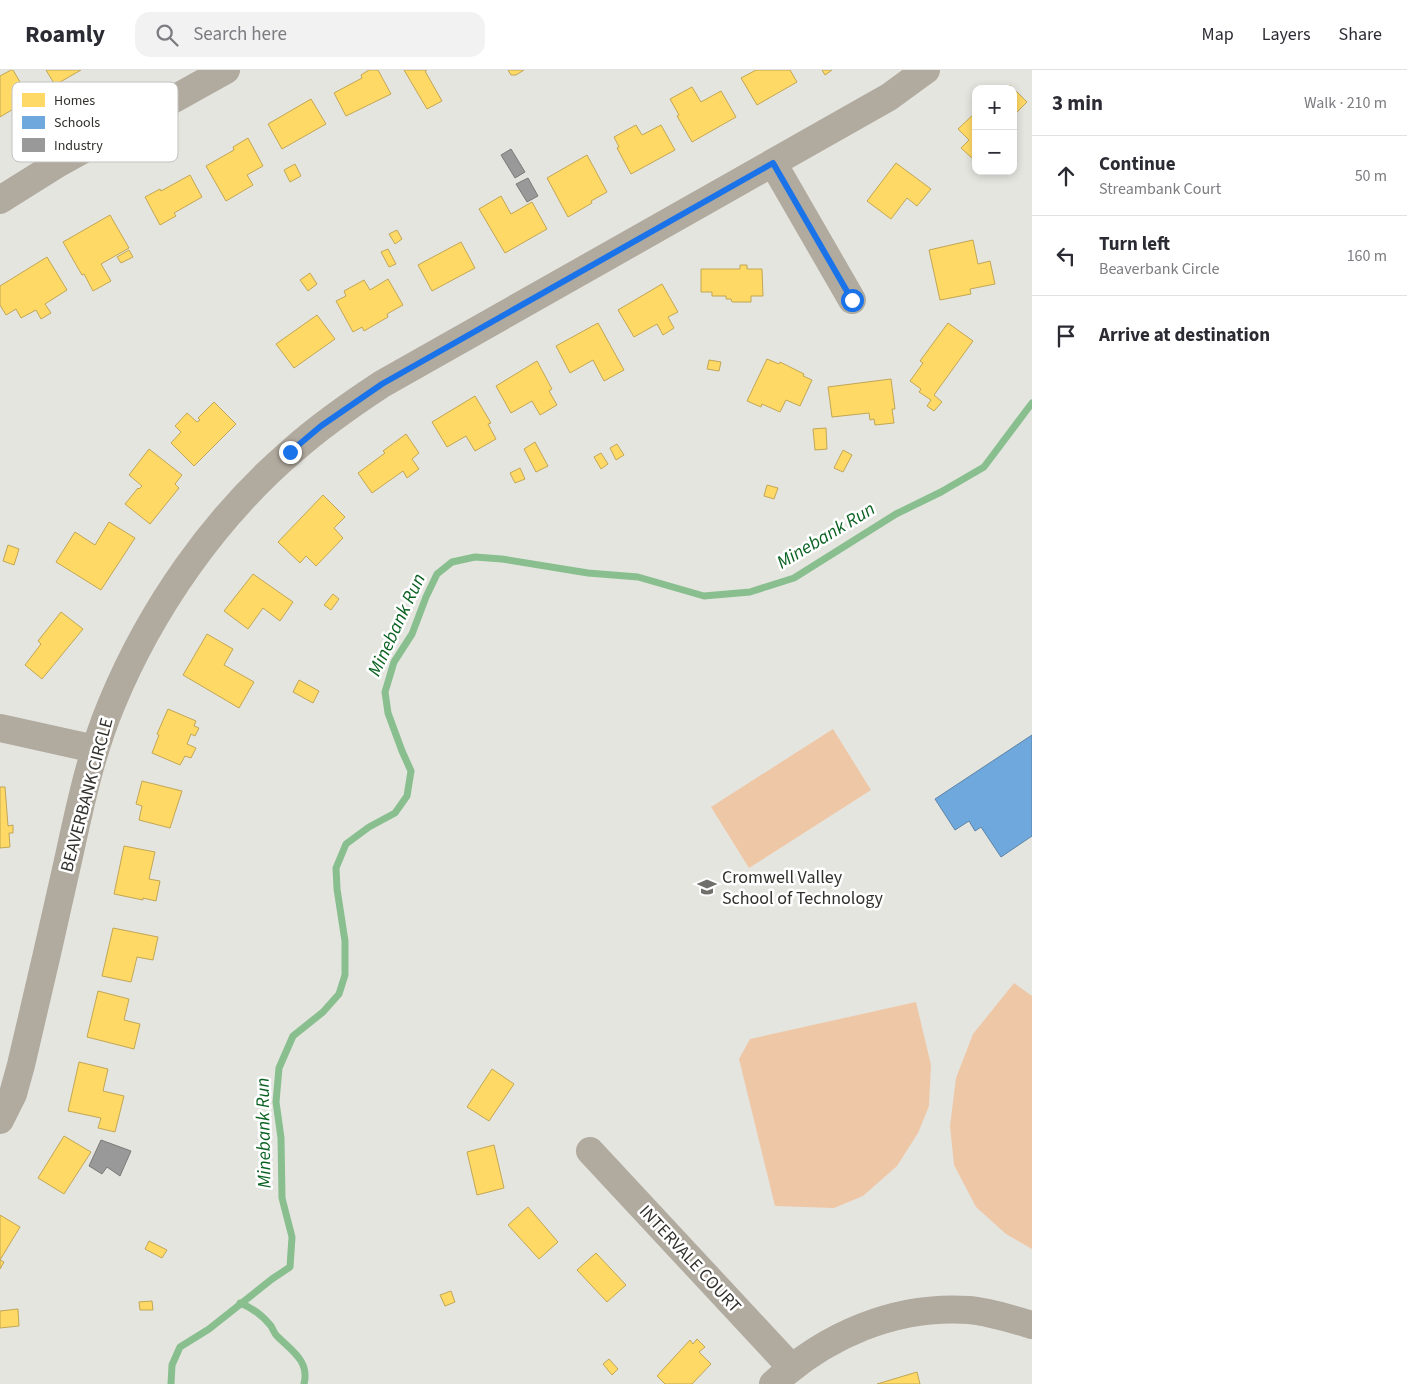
<!DOCTYPE html>
<html lang="en">
<head>
<meta charset="utf-8">
<style>
  body { margin:0; font-family:"Source Sans 3",sans-serif; background:#f2f2f3; color:#2b2b33 }
  .controls { position:absolute; right:15px; top:15px; display:grid; overflow:hidden; border-radius:10px; box-shadow:0 2px 8px #0003 }
  .controls button { width:45px; height:45px; display:grid; place-items:center; padding:0; border:0; border-bottom:1px solid #e1e1e2; background:#fff; color:#2b2b33; font:25px sans-serif }
  .stop { position:absolute; width:15px; height:15px; margin:-11px; border:4px solid #1a73e8; border-radius:50%; background:#fff }
  .stop.end { background:#1a73e8; border-color:#fff; box-shadow:0 1px 5px #0008 }
  .list { margin:0; padding:0; list-style:none }
  h2 { display:flex; justify-content:space-between; align-items:center; height:65px; margin:0; padding:0 20px; font-size:21px }
  h2 small { font-size:16px; font-weight:400; color:#7c7c81 }
  .list li { display:grid; grid-template-columns:32px 1fr auto; gap:15px; align-items:center; box-sizing:border-box; height:80px; padding:0 20px; border-top:1px solid #e1e1e2 }
  .list b { display:block; font-size:19px; white-space:nowrap }
  .list p { margin:0; font-size:16px; white-space:nowrap; color:#7c7c81 }
  .list em { font-size:16px; font-style:normal; color:#7c7c81 }
  .icon { flex:none; width:28px; height:28px; fill:none; stroke:currentColor; stroke-width:2; stroke-linecap:round; stroke-linejoin:round }
  .map { position:relative; flex:none; width:1032px; height:1314px; overflow:hidden }
  header { display:flex; align-items:center; gap:30px; box-sizing:border-box; height:70px; padding:0 25px; background:#fff; border-bottom:1px solid #e1e1e2 }
  header strong { font-size:24px }
  nav { display:flex; gap:28px; margin-inline-start:auto; font-size:18px }
  .search { width:350px; height:45px; background:#f2f2f3; display:flex; align-items:center; gap:12px; box-sizing:border-box; padding:0 18px; border-radius:15px; color:#7c7c81; font-size:19px }
  main { display:flex }
  aside { flex:1; background:#fff }
  .map>svg:first-child { display:block }
</style>
</head>
<body>
<header>
<strong>Roamly</strong>
<div class="search"><svg class="icon" aria-label="search" viewBox="0 0 24 24"><circle cx="10" cy="10" r="6"/><path d="M15 15l6 6"/></svg>Search here</div>
<nav><a>Map</a><a>Layers</a><a>Share</a></nav>
</header>
<main>
<div class="map">
<svg width="1032" height="1314" viewBox="0 0 1032 1314">
  <rect width="100%" height="100%" fill="#e5e5e0"/>
  <g fill="#eec7a6">
    <path d="M833,659L871,720L749,798L711,737Z"/>
    <path d="M1014,913L1032,926V1179L1006,1164L976,1137L954,1095L950,1056L956,1008L973,964Z"/>
    <path d="M916,932L931,995L929,1036L918,1063L897,1096L863,1126L834,1138L775,1136L739,989L750,969Z"/>
  </g>
  <g fill="#ffd966" stroke="#c1a655">
    <path d="M11,0H13L30,29L0,47V6Z"/>
    <path d="M46,0H81L55,15Z"/>
    <path d="M369,0H378L391,24L346,46L334,23L362,8L361,5Z"/>
    <path d="M404,0H427L425,1L442,31L427,39Z"/>
    <path d="M508,0H524L516,5H511Z"/>
    <path d="M756,0H790L797,12L757,35L741,8Z"/>
    <path d="M822,0H832L825,5Z"/>
    <path d="M1010,15L1027,32L1013,46V19H1007Z"/>
    <path d="M692,17L701,32L721,21L736,47L692,72L677,46L679,45L670,29Z"/>
    <path d="M311,29L326,54L282,79L268,54Z"/>
    <path d="M976,42V86L973,89L961,78L969,70L958,59Z"/>
    <path d="M636,55L642,65L661,55L675,80L631,104L617,78L619,77L614,67Z"/>
    <path d="M248,68L263,96L247,105L253,115L226,131L206,96L234,80L233,77Z"/>
    <path d="M587,85L607,122L591,131L592,133L568,147L547,108Z"/>
    <path d="M896,93L931,119L917,136L907,128L891,149L867,131Z"/>
    <path d="M295,94L301,106L290,112L284,100Z"/>
    <path d="M190,105L202,127L174,143L176,146L160,155L145,127L160,119L161,121Z"/>
    <path d="M501,126L511,144L532,132L547,159L505,183L479,139Z"/>
    <path d="M110,145L129,178L101,194L111,211L93,221L84,204L82,205L63,172Z"/>
    <path d="M397,160L402,169L395,174L389,164Z"/>
    <path d="M973,170L978,194L990,191L995,214L970,219L971,224L940,230L929,180Z"/>
    <path d="M461,172L475,198L432,221L418,195Z"/>
    <path d="M388,179L396,194L389,197L381,182Z"/>
    <path d="M129,180L133,187L121,193L117,187Z"/>
    <path d="M47,187L67,220L45,234L51,243L41,249L36,240L21,248L16,239L6,245L0,235V216Z"/>
    <path d="M740,195H747V199H762L763,226H751V232H732L731,229H726V226H712V222H701V199H740Z"/>
    <path d="M310,203L317,214L308,221L300,210Z"/>
    <path d="M388,209L403,235L387,244L388,247L364,261L362,257L353,262L336,231L346,226L344,221L364,210L370,220Z"/>
    <path d="M662,214L678,242L668,247L674,258L663,265L657,254L634,267L618,240Z"/>
    <path d="M317,245L335,269L294,298L276,274Z"/>
    <path d="M598,253L624,300L604,311L593,290L570,303L556,276Z"/>
    <path d="M948,253L973,271L934,325L942,332L934,341L927,336L931,330L919,322L921,319L910,311L923,293L920,291Z"/>
    <path d="M767,289L779,294L780,292L804,304L803,306L812,310L800,336L786,330L780,342L762,334L761,337L747,331Z"/>
    <path d="M709,290L721,292L719,301L707,299Z"/>
    <path d="M537,291L552,319L549,321L557,335L540,345L532,331L511,343L496,316Z"/>
    <path d="M891,309L895,339H892L894,353L875,355L874,349L870,350L869,343L832,347L828,317Z"/>
    <path d="M475,326L491,353L488,354L496,369L475,381L466,366L447,377L432,352Z"/>
    <path d="M214,332L236,354L194,396L171,373L181,362L175,356L187,343L197,352L200,350L198,348Z"/>
    <path d="M826,358L827,379L815,380L813,359Z"/>
    <path d="M406,364L419,383L412,389L419,399L407,408L403,401L372,423L358,403L385,383L383,381Z"/>
    <path d="M535,372L548,396L536,402L524,379Z"/>
    <path d="M617,374L624,385L616,390L610,378Z"/>
    <path d="M149,379L182,405L175,414L179,418L150,454L125,434L138,418L139,419L142,416L129,405Z"/>
    <path d="M843,380L852,385L843,402L834,398Z"/>
    <path d="M601,383L608,394L601,399L594,387Z"/>
    <path d="M520,398L525,409L515,413L510,403Z"/>
    <path d="M767,415L778,418L774,429L764,426Z"/>
    <path d="M323,425L345,447L334,458L343,468L316,496L306,486L300,493L278,472Z"/>
    <path d="M109,452L135,468L101,520L56,492L75,462L95,475Z"/>
    <path d="M8,475L19,479L14,495L3,491Z"/>
    <path d="M253,504L293,532L280,551L263,538L248,559L224,541Z"/>
    <path d="M333,524L339,529L331,540L324,535Z"/>
    <path d="M61,542L83,559L42,609L25,595L41,574L38,571Z"/>
    <path d="M207,564L233,579L224,595L254,612L239,638L183,605Z"/>
    <path d="M299,610L319,621L313,633L293,622Z"/>
    <path d="M168,639L196,651L194,656L199,658L195,666L191,664L187,674L196,678L191,688L185,686L180,695L152,683L159,665L157,664Z"/>
    <path d="M142,711L182,721L170,758L139,750L142,736L136,734Z"/>
    <path d="M0,717H5L8,756L13,755V763H9L10,777L0,778Z"/>
    <path d="M124,776L155,782L149,809L160,811L156,831L143,828V830L114,824Z"/>
    <path d="M113,858L158,867L153,890L137,887L131,912L102,906Z"/>
    <path d="M98,921L129,929L124,950L140,954L134,979L87,967Z"/>
    <path d="M79,992L108,999L103,1021L124,1026L115,1062L98,1058L101,1048L68,1041Z"/>
    <path d="M492,999L514,1014L489,1051L467,1037Z"/>
    <path d="M64,1066L91,1082L64,1124L38,1108Z"/>
    <path d="M494,1075L504,1118L477,1125L467,1082Z"/>
    <path d="M528,1137L558,1172L539,1189L508,1155Z"/>
    <path d="M0,1145L20,1157L0,1190L4,1192L0,1199Z"/>
    <path d="M149,1171L167,1180L162,1188L145,1179Z"/>
    <path d="M596,1183L626,1215L607,1232L577,1200Z"/>
    <path d="M451,1221L455,1232L445,1236L440,1225Z"/>
    <path d="M152,1231L153,1240H140L139,1232Z"/>
    <path d="M18,1239L19,1256L0,1258V1241Z"/>
    <path d="M697,1269L705,1277L699,1282L711,1294L692,1314H665L657,1306L690,1270L693,1274Z"/>
    <path d="M609,1289L618,1299L612,1305L603,1294Z"/>
    <path d="M917,1302L920,1314H877Z"/>
  </g>
  <path fill="#6fa8dc" stroke="#5c84a7" d="M1032,665V766L1001,787L981,757L975,761L969,751L955,760L935,729Z"/>
  <g fill="#999" stroke="#7a7a78">
    <path d="M511,79L525,102L515,108L501,85Z"/>
    <path d="M528,108L538,126L527,132L516,114Z"/>
    <path d="M101,1070L131,1081L120,1106L107,1097L102,1104L89,1096Z"/>
  </g>
  <g fill="none" stroke-linecap="round" stroke-linejoin="round">
    <g stroke="#89bf8e" stroke-width="7">
      <path d="M240,1233C253,1238 262,1245 271,1256C273,1259 274,1263 277,1266C291,1280 310,1291 304,1314"/>
      <path d="M171,1314L172,1295L180,1277L209,1259L272,1209L290,1197L292,1167L282,1128L281,1068L276,1032L279,998L293,966L323,942L339,924L345,905V871L337,819L336,798L346,774L369,757L395,743L407,726L411,701L402,681L388,643L385,622L394,592L412,564L426,527L437,504L452,492L475,487L502,489L588,503L638,507L704,526L750,522L794,508L896,444L941,422L984,397L1032,333"/>
    </g>
    <g stroke="#b1aa9f" stroke-width="28">
      <path d="M773,93L852,230"/>
      <path d="M0,130L59,93L226,0"/>
      <path d="M0,658L95,679"/>
      <path d="M0,1050L13,1024L21,995C37,928 52,862 67,795C79,741 90,685 112,633C151,539 214,448 292,381C320,356 350,335 382,314L889,27L926,0"/>
      <path d="M590,1081L791,1297"/>
      <path d="M773,1314C826,1265 895,1235 969,1240C990,1242 1012,1249 1032,1255"/>
    </g>
  </g>
  <g fill="none" stroke-linecap="round" stroke-linejoin="round">
    <path stroke="#1a73e8" stroke-width="6" d="M290,382L321,356L382,314L773,93L852,230"/>
  </g>
  <defs>
    <g id="school-bare" transform="scale(1.5)"><path d="M0-5L7-2L0 1L-7-2ZM-4 1L0 2.5L4 1V4Q0 6-4 4Z" fill="#706f6b" stroke="#fff" stroke-width="2.5" paint-order="stroke"/></g>
  </defs>
  <g fill-rule="evenodd">
    <use href="#school-bare" x="707" y="817"/>
  </g>
  <g text-anchor="middle" dominant-baseline="central" stroke-width="5" stroke-linejoin="round" paint-order="stroke">
    <g font-size="18" fill="#31302c" stroke="#fff">
      <text transform="translate(87 725) rotate(-75)">BEAVERBANK CIRCLE</text>
      <text transform="translate(690 1189) rotate(47)">INTERVALE COURT</text>
    </g>
    <g font-size="18" fill="#31302c" stroke="#fff" text-anchor="start">
      <text x="722" y="807">Cromwell Valley<tspan x="722" dy="21">School of Technology</tspan></text>
    </g>
    <g font-size="19" font-style="italic" fill="#0a6222" stroke="#fff">
      <text transform="translate(826 466) rotate(-31)">Minebank Run</text>
      <text transform="translate(397 555) rotate(-65)">Minebank Run</text>
      <text transform="translate(264 1063) rotate(-91)">Minebank Run</text>
    </g>
  </g>
  <rect x="12" y="12" width="166" height="80" rx="8" fill="#fff" stroke="#c1c1c0" stroke-width="1"/>
  <rect x="22" y="23" width="23" height="14" fill="#ffd966"/>
  <rect x="22" y="46" width="23" height="13" fill="#6fa8dc"/>
  <rect x="22" y="68" width="23" height="14" fill="#999"/>
  <g font-size="14" fill="#31302c">
    <text x="54" y="35">Homes</text>
    <text x="54" y="57">Schools</text>
    <text x="54" y="80">Industry</text>
  </g>
</svg>
<div class="controls">
<button>+</button>
<button>−</button>
</div>
<div class="stop" style="left:852px;top:230px"></div>
<div class="stop end" style="left:290px;top:382px"></div>
</div>
<aside>
<h2>3 min<small>Walk · 210 m</small></h2>
<ul class="list">
<li><svg class="icon" aria-label="ahead" viewBox="0 0 24 24"><path d="M12 20V5M6 11l6-6 6 6"/></svg><div><b>Continue</b><p>Streambank Court</p></div><em>50 m</em></li>
<li><svg class="icon" aria-label="left" viewBox="0 0 24 24"><path d="M17 20v-9H6M10 6l-5 5 5 5"/></svg><div><b>Turn left</b><p>Beaverbank Circle</p></div><em>160 m</em></li>
<li><svg class="icon" aria-label="arrive" viewBox="0 0 24 24"><path d="M6 21V4h12l-3 4 3 4H6"/></svg><div><b>Arrive at destination</b></div></li>
</ul>
</aside>
</main>
</body>
</html>
